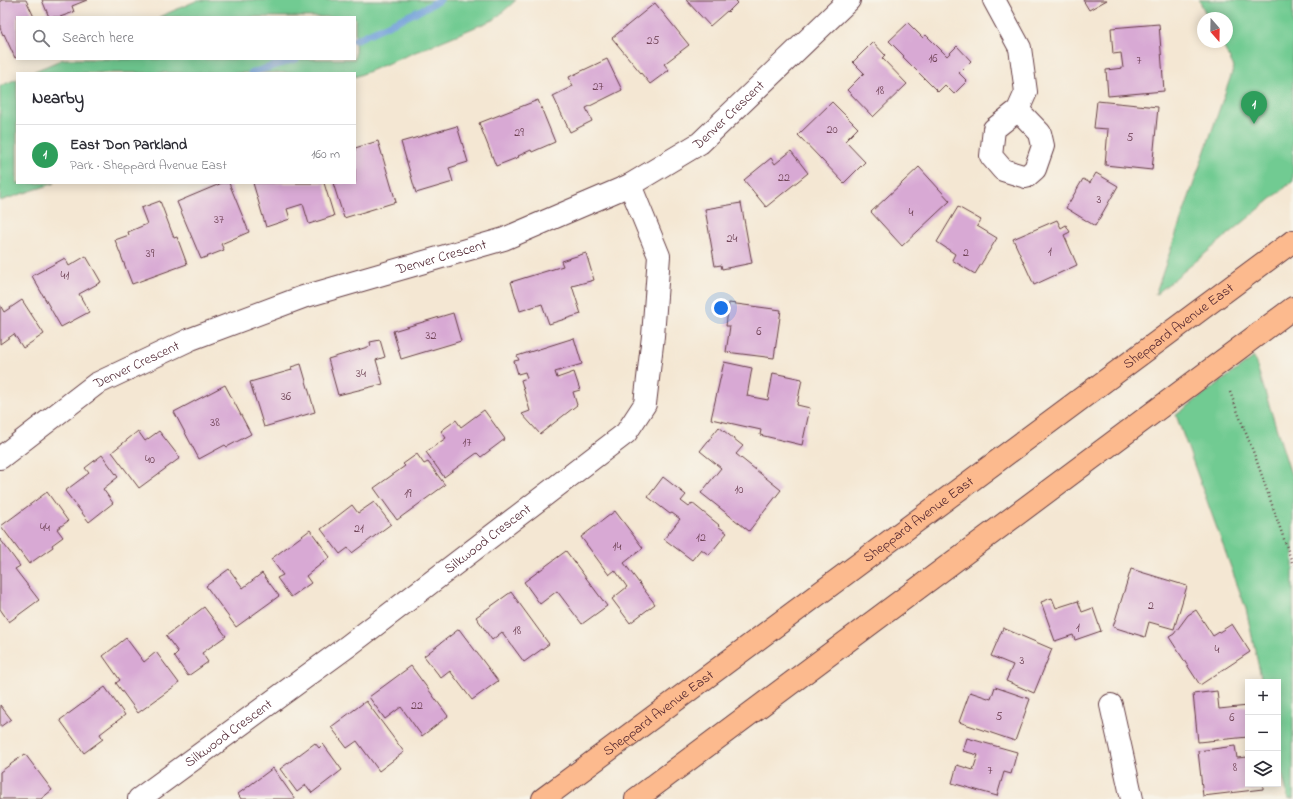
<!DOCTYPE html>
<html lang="en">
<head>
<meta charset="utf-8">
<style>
  body { margin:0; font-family:"Indie Flower",sans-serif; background:#f7f7f7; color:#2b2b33 }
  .controls { position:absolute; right:12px; bottom:12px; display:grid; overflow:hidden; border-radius:0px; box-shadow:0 2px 10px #0003 }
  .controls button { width:36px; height:36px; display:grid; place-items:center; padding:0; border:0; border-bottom:1px solid #e1e1e2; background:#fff; color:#2b2b33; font:20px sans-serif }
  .compass { position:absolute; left:1197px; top:12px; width:36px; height:36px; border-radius:50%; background:#fff; box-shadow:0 2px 10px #0003; rotate:160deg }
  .you { position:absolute; left:721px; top:308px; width:14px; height:14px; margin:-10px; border:3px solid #fff; border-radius:50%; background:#1a73e8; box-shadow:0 0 0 6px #1a73e833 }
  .badge { display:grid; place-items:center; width:26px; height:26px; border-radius:50%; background:#db2777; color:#fff; font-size:13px; font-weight:700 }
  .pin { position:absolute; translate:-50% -33px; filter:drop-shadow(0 1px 2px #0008) }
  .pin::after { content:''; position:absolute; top:21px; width:14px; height:12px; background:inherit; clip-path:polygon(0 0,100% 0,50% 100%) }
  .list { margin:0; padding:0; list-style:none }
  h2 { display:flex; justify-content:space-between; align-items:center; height:52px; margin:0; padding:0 16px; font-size:17px }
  h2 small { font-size:13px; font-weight:400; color:#7c7c81 }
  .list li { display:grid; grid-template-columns:26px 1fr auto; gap:12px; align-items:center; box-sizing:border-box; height:60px; padding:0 16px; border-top:1px solid #e1e1e2 }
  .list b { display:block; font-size:15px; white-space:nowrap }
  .list p { margin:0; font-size:13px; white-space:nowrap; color:#7c7c81 }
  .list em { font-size:13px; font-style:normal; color:#7c7c81 }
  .icon { flex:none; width:22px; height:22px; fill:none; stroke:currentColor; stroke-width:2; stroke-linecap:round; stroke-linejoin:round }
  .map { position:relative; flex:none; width:1293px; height:799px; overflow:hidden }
  .search { position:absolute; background:#fff; box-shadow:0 2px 10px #0003; left:16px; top:16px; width:340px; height:44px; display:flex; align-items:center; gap:10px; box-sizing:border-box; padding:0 14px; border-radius:0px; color:#7c7c81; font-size:15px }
  .panel { position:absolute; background:#fff; box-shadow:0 2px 10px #0003; left:16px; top:72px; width:340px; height:112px; border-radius:0px }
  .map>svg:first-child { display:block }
</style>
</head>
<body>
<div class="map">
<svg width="1293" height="799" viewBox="0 0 1293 799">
  <rect width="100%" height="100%" fill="#f7f3e8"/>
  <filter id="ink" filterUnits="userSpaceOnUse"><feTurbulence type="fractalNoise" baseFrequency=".025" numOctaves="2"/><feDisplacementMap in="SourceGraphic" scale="8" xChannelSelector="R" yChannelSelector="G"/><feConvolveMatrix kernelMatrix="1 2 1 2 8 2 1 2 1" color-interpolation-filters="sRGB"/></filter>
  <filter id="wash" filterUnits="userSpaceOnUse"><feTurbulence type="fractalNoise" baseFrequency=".012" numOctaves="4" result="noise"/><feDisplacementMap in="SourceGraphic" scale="16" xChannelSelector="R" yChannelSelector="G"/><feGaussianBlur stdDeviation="0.9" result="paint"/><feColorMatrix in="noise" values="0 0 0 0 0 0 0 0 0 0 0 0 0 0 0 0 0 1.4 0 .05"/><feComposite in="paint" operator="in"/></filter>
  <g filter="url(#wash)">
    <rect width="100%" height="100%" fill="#f4e7d3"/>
    <g fill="#71cb92" stroke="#5e755e">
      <path d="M198,0H516L495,19L355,77V73H30L63,59H355V17H159Z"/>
      <path d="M1199,0H1293V181L1155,295L1234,67L1221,42H1227V18H1208Z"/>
      <path d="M17,79V183H55L0,201V86Z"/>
      <path d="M1254,357L1293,481V799H1288L1278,754V682H1262L1246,609L1176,415Z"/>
    </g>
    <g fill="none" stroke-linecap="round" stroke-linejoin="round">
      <g stroke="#6e9fd9" stroke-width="7">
        <path d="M355,40L421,10L440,0"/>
        <path d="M251,73L296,59"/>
      </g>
    </g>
    <g id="blocks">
      <g fill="#d8a9d4">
        <path d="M2,0H26L34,17H17V57L15,58L4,34L3,35L0,28V1Z"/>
        <path d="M42,0H87L72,6L74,12L60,17H49Z"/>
        <path d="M686,0H738L736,2L737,3L728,12L727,11L710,26Z"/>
        <path d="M1083,0H1107L1089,10Z"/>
        <path d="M655,3L689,45L664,64L669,70L650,84L612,38Z"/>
        <path d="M908,23L923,38L926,35L947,56L957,46L971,61L959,73L967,81L954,94L945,85L938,92L903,57L904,56L889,41Z"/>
        <path d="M1159,24L1164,91L1108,96L1106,70L1123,68L1121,53L1113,54L1111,28Z"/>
        <path d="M873,42L885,55L882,58L907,84L873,117L847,90L864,73L853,62Z"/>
        <path d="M607,59L622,90L586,108L592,121L570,132L553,96L573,86L569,77Z"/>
        <path d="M538,100L555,142L532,152L531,150L518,156L519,157L496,166L479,123Z"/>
        <path d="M1097,101L1158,107L1152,170L1105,165L1108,129L1094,128Z"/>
        <path d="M832,102L858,128L845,141L865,162L844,183L798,135Z"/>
        <path d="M457,126L468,162L449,168L453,182L416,193L401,142Z"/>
        <path d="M378,141L396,202L344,218L333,183H355V148Z"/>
        <path d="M791,151L808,173L766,207L744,180L771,158L775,164Z"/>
        <path d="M919,167L950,201L902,246L871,212Z"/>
        <path d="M1096,173L1118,186L1095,226L1066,208L1083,179L1090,183Z"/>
        <path d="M222,183H229L249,232L221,244L224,250L201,259L177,202Z"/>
        <path d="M253,183H324L334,216L309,224L303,204L287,209L290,219L266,227Z"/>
        <path d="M160,201L174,238L177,237L187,264L132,284L115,240L129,235L128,232L147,224L141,208Z"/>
        <path d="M741,203L752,263L722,269L721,265L715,266L705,209Z"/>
        <path d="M958,207L981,220L977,226L997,238L975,274L952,260L955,254L937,242Z"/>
        <path d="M1057,220L1061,228L1066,225L1070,232L1064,235L1077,265L1034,285L1013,239Z"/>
        <path d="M586,253L594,280L572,286L581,314L549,324L542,304L520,311L511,282L563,266L561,261Z"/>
        <path d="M86,256L101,282L79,294L89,312L61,327L32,276L65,258L69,266Z"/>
        <path d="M22,300L44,334L23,348L14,334L0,344V305L4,312Z"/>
        <path d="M729,303L781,310L774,358L726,352L730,326H726Z"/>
        <path d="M453,313L461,341L401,359L393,331Z"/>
        <path d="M574,338L582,364L555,372L557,378L574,372L580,390L573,392L577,405L540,434L522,414L530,411L521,380L527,378L525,372L518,374L514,361L519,360L517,356Z"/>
        <path d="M380,340L385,357L376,360L383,384L338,395L328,359L371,346L370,342Z"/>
        <path d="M724,362L752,368L747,396L768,400L773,373L802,379L797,405L810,408L802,445L760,435L761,430L711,419Z"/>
        <path d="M301,364L315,412L264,427L250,382L292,370L291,367Z"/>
        <path d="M225,385L251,434L227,447L225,445L199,459L174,412Z"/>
        <path d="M484,410L505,439L481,457L477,453L444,477L426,452L446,438L441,431L456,420L461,427Z"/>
        <path d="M719,427L743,446L736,454L781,490L749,531L701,493L721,468L700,451Z"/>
        <path d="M138,431L145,441L159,431L180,458L139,488L112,452Z"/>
        <path d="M417,454L424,464L428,462L445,485L397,520L374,488L405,466L403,464Z"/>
        <path d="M102,455L118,477L103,489L113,503L89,522L65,491L89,473L85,468Z"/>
        <path d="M663,477L686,495L681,501L689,507L692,503L719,525L718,526L727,533L709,555L701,549L692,560L664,539L680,519L672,513L670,514L648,497Z"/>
        <path d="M47,492L68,521L57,529L63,537L52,545L53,547L29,564L1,526Z"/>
        <path d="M374,502L391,524L352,553L348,548L340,554L321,529L352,505L358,513Z"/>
        <path d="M615,511L643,548L624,563L655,604L630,623L612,599L627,587L615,570L609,575L581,537Z"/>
        <path d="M310,530L330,557L306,576L311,583L291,597L277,578L283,575L271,559Z"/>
        <path d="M0,539L20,566L15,569L39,600L9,622L0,609Z"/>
        <path d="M566,551L607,606L582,624L557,591L540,604L524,582Z"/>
        <path d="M229,569L243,588L262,573L279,596L236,627L206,586Z"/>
        <path d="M1131,569L1187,586L1174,629L1149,622L1145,637L1113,627Z"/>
        <path d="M511,592L549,644L524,662L502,632L492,640L476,617Z"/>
        <path d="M1052,598L1056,608L1078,601L1082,612L1093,608L1101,631L1075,640L1073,635L1055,641L1041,602Z"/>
        <path d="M204,607L226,636L202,653L208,662L188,676L174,656L178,652L166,636Z"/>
        <path d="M1196,610L1213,636L1232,624L1250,652L1200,685L1169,637L1174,634L1188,615Z"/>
        <path d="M1003,628L1052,649L1034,693L1006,681L1013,665L991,656Z"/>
        <path d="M459,629L498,681L472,700L450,671L441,678L424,656Z"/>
        <path d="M126,638L144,662L156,652L179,683L138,713L116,683L120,680L103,656Z"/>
        <path d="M411,666L448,716L422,736L401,707L385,719L369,697Z"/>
        <path d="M105,687L125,715L100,734L103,739L84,753L60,720Z"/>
        <path d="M995,687L1030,699L1015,741L959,722L970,692L991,699Z"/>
        <path d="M1217,691L1219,709L1248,706V737L1198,742L1193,694Z"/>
        <path d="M366,701L404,752L379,771L357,741L347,748L331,727Z"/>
        <path d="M0,705L11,719L0,727Z"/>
        <path d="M967,738L1017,752L1011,774L1004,772L997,796L952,783L957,765L973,770L978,755L963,751Z"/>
        <path d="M315,743L319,748L323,744L342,770L312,793L306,785L297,792L280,769Z"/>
        <path d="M1235,746L1237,758L1248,757V784H1263V789L1203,796L1198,751Z"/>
        <path d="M25,754L52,790L41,799H0V772Z"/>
        <path d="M273,768L295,799H241L238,794Z"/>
      </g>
    </g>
  </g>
  <g filter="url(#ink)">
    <use href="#blocks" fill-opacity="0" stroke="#643d44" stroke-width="1"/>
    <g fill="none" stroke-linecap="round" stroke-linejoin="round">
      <g stroke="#643d44" stroke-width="24">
        <g id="minor">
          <path d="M994,0L1020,48L1026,92L1018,110L994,129L991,156L1003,170L1026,177L1035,169L1043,146L1040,133L1018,110"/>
          <path id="s1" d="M0,458L96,384L191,339L303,297L504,239L630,185L700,143L849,0"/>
          <path d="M1111,705L1132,799"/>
          <path id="s2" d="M139,799L348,646L626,433L645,404L653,336L659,256L630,185"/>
        </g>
      </g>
      <g stroke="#643d44" stroke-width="24">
        <g id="major">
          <path id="s3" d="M543,799L1293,241"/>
          <path d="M636,799L1293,308"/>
        </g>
      </g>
      <path stroke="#643d44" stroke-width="2.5" stroke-dasharray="1 3" stroke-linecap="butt" d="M1230,392L1256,459L1293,565"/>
      <use href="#minor" stroke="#fff" stroke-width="22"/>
      <use href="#major" stroke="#fcba8e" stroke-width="22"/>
    </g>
  </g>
  <g text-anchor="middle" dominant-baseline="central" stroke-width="3" stroke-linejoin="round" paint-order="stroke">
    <g font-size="12" fill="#6e4255">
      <text x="653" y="41">25</text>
      <text x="933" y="59">16</text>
      <text x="1139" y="61">7</text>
      <text x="598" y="87">27</text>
      <text x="880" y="91">18</text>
      <text x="832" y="130">20</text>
      <text x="519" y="133">29</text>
      <text x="1130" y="138">5</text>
      <text x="784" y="178">22</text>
      <text x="1099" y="200">3</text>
      <text x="911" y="213">4</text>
      <text x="219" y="220">37</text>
      <text x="732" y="239">24</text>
      <text x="1050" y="252">1</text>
      <text x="966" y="253">2</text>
      <text x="150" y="254">39</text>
      <text x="65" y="276">41</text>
      <text x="759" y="332">6</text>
      <text x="431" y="336">32</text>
      <text x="361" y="374">34</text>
      <text x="286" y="397">36</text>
      <text x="215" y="423">38</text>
      <text x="467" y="443">17</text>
      <text x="150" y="460">40</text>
      <text x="739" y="490">10</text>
      <text x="408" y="494">19</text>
      <text x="45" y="528">44</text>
      <text x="359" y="529">21</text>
      <text x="701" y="538">12</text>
      <text x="617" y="547">14</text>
      <text x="1151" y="606">2</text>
      <text x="1078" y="628">1</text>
      <text x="517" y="631">18</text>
      <text x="1217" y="650">4</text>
      <text x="1022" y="661">3</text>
      <text x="417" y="706">22</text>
      <text x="999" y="717">5</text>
      <text x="1232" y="718">6</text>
      <text x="1235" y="768">8</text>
      <text x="990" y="771">7</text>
    </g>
    <g font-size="14" fill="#4a1f2b" stroke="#f7f3e8">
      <text stroke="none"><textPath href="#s1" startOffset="814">Denver Crescent</textPath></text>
      <text stroke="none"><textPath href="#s1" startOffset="490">Denver Crescent</textPath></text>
      <text stroke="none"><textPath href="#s3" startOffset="792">Sheppard Avenue East</textPath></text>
      <text stroke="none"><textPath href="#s1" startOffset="166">Denver Crescent</textPath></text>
      <text stroke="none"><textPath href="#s3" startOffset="468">Sheppard Avenue East</textPath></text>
      <text stroke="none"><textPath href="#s2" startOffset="435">Silkwood Crescent</textPath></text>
      <text stroke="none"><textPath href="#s3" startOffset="144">Sheppard Avenue East</textPath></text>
      <text stroke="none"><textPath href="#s2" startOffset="111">Silkwood Crescent</textPath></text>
    </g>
  </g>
</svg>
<div class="controls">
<button>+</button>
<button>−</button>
<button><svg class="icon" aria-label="layers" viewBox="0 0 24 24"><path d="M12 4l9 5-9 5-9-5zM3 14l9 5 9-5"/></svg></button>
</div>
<svg class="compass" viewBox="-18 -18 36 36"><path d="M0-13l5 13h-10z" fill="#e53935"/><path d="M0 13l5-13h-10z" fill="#7c7c81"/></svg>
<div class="you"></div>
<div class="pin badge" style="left:1254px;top:124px;background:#2e9e5b">1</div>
<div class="search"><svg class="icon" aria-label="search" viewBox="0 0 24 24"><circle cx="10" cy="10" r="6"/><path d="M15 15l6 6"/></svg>Search here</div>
<section class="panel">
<h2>Nearby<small></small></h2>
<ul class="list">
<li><span class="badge" style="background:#2e9e5b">1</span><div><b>East Don Parkland</b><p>Park · Sheppard Avenue East</p></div><em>160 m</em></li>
</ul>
</section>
</div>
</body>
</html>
